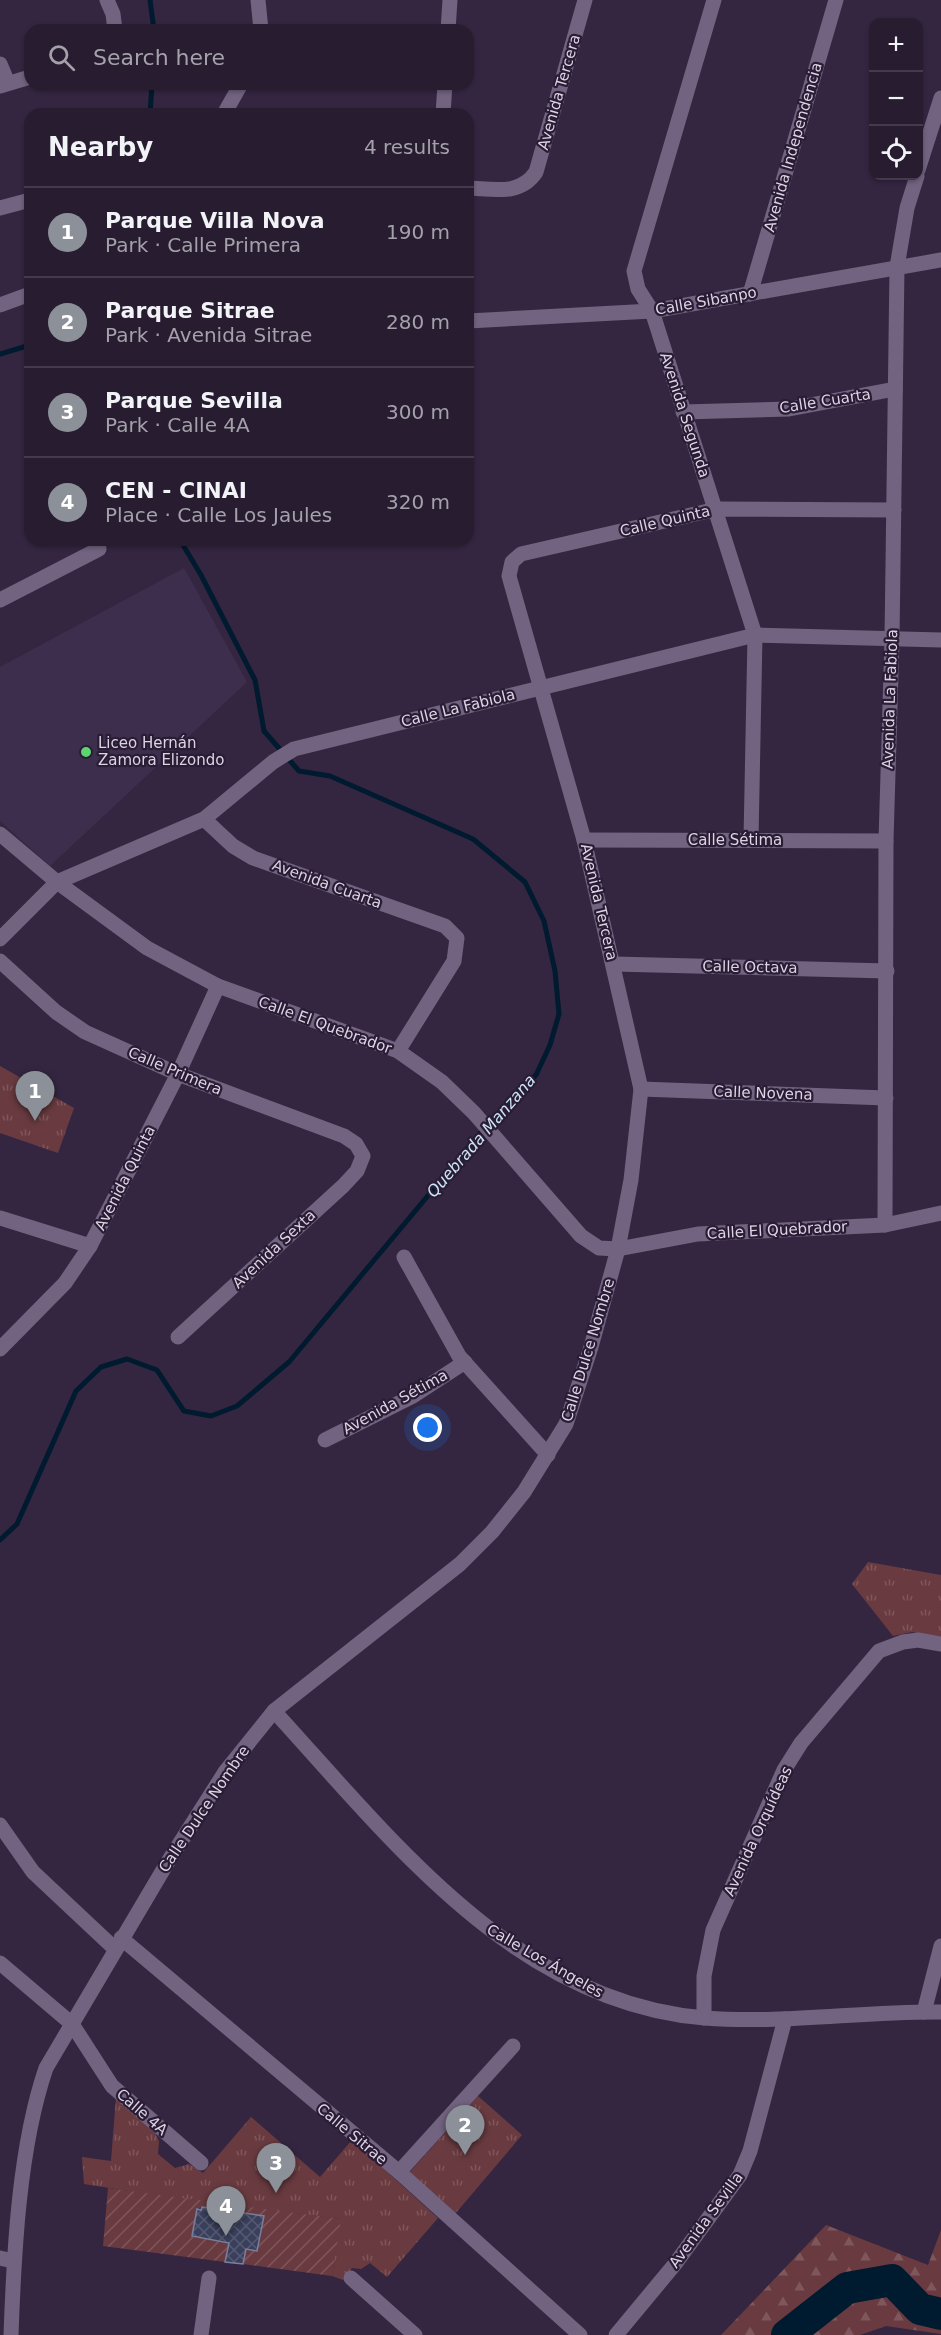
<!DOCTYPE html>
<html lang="en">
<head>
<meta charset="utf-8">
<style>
  body { margin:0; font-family:"DejaVu Sans",sans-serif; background:#33293c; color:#f1f3f6 }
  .controls { position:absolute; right:18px; top:18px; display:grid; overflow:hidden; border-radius:12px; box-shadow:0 2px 4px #0004 }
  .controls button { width:54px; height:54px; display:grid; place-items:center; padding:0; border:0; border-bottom:2px solid #433a4c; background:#271c30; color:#f1f3f6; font:30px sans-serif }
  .you { position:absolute; left:428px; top:1428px; width:21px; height:21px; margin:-15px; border:4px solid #fff; border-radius:50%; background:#1a73e8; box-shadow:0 0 0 9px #1a73e833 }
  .badge { display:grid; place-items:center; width:39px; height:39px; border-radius:50%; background:#8c9099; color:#fff; font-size:20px; font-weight:700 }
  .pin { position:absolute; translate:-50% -50px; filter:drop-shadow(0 2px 3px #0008) }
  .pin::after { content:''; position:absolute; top:32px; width:21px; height:18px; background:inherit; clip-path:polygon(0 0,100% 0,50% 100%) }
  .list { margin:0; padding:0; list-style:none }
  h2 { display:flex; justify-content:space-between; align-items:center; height:78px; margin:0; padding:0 24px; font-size:26px }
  h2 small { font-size:20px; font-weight:400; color:#a4a1ab }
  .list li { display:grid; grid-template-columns:39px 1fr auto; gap:18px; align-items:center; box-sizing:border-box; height:90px; padding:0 24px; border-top:2px solid #433a4c }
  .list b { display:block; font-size:22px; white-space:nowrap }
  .list p { margin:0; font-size:20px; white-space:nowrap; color:#a4a1ab }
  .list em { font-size:20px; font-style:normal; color:#a4a1ab }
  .icon { flex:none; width:33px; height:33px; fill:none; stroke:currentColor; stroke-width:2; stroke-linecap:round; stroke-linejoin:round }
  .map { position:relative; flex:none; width:941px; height:2335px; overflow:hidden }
  .search { position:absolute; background:#271c30; box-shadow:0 2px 4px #0004; left:24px; top:24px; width:450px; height:66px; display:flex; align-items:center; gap:15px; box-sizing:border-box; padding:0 21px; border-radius:18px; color:#a4a1ab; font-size:22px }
  .panel { position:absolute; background:#271c30; box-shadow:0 2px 4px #0004; left:24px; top:108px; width:450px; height:438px; border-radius:18px }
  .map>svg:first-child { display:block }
</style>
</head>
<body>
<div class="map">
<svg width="941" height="2335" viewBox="0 0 941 2335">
  <defs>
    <pattern id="forest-firs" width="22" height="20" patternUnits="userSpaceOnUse" patternTransform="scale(1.5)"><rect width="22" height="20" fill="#693b40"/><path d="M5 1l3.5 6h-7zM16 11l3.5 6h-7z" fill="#7e565b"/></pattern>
    <pattern id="park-tufts" width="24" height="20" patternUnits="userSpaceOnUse" patternTransform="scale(1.5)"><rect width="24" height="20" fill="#693b40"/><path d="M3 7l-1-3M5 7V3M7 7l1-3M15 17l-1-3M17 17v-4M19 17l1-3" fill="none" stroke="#7e565b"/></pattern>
    <pattern id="garden-furrows" width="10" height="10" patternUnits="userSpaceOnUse" patternTransform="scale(1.5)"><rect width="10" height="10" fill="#693b40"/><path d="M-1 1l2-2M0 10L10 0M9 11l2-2" fill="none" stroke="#7e565b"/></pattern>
    <pattern id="building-cross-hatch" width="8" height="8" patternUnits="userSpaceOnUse" patternTransform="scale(1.5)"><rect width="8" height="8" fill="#3a405c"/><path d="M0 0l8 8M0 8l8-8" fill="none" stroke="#565b73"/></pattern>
  </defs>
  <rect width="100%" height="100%" fill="#342640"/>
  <path fill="#3e2e4d" d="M184,568L247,682L50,866L0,821V667Z"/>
  <path fill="url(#forest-firs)" d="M826,2225L928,2265L941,2230V2334L886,2326L860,2335H721Z"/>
  <g fill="url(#park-tufts)">
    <path d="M0,1066L74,1108L58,1153L0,1133Z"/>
    <path d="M868,1562L941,1575V1637L912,1632L893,1636L852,1584Z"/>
    <path d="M478,2096L522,2135L455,2214L407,2175Z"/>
    <path d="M116,2097L155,2133L159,2141L158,2154L175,2168L189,2164L203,2173L251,2117L320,2177L352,2140L438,2218L387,2277L370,2263L361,2269L352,2268L343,2280L332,2276L340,2219L174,2198L84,2184L82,2157L111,2161Z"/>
  </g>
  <path fill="url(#garden-furrows)" d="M108,2188L341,2219L332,2276L243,2264L246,2249L257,2251L261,2236L257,2234L259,2224H263L264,2217L202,2207L197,2209L192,2236L229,2243L225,2262L103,2246Z"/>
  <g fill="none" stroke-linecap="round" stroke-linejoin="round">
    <g stroke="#001a2f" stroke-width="5">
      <path d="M150,0L154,30"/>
      <path d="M150,114L152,84"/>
      <path d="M0,354L30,345"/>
      <path d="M0,1540L17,1524L76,1391L101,1367L127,1359L157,1370L184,1411L211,1416L237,1406L289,1362L487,1125L536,1075L550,1045L559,1014L555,971L544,921L525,882L473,839L330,776L299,771L264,731L255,680L201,575L180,540"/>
    </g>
    <path stroke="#001a2f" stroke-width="32" d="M787,2335L847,2288L892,2280L920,2309L941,2314"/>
  </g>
  <path fill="url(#building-cross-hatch)" stroke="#797f9f" stroke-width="1.5" d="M202,2207L264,2216L257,2251L246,2249L243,2264L225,2262L229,2243L192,2236L197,2209L201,2210Z"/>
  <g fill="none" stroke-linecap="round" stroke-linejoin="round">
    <g stroke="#726380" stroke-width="15">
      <path d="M107,0L113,14L115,30"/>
      <path d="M258,0L261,30"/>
      <path d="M714,0L634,271L638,289L652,311L755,635L751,840"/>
      <path d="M448,30L450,0"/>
      <path d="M0,64L8,83"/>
      <path d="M0,86L30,77"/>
      <path d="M224,114L241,84"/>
      <path d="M443,114L445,84"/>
      <path d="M918,170L941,98"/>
      <path d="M468,188C494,189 520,196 536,172L585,0"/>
      <path d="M0,208L30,200"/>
      <path d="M750,294L836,0"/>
      <path d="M0,305L30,294"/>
      <path d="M468,321L652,311L941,260"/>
      <path d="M683,412L789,409L895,389"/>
      <path d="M0,600L99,549L94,540"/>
      <path d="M204,819L233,846L253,858L445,926L457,938L454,961L398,1051"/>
      <path d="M0,834L57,882L147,948L218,986L398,1051L442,1082L474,1113L581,1236L599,1248L618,1249L631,1180L641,1089L584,840L509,576L512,562L521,554L717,509L894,510"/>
      <path d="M584,840L886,841"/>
      <path d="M0,939L57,882L204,819L273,762L294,749L755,635L941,640"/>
      <path d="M0,961L56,1012L85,1032L178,1074L344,1136L356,1144L363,1156L357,1171L343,1186L178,1337"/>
      <path d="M614,964L887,971"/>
      <path d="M641,1089L886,1098"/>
      <path d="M0,1218L90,1246"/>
      <path d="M885,1225L886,841L892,639L897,267L907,208L917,176"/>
      <path d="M404,1257L459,1356L548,1455"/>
      <path d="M0,1349L65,1283L90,1246L178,1074L218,986"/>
      <path d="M325,1440L413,1396L465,1362"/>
      <path d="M274,1711C392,1840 516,2003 705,2018C784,2024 862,2011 941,2012"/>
      <path d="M0,1825L33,1872L114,1948"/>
      <path d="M121,1938L399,2172L580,2335"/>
      <path d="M0,1963L72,2024L112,2086L201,2163"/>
      <path d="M924,2012L941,1946"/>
      <path d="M704,2018V1976L713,1930L784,1770L801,1743L879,1651L903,1642L918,1640L941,1644"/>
      <path d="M399,2172L513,2046"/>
      <path d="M0,2258L13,2261"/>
      <path d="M351,2278L415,2335"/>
      <path d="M201,2335L209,2278"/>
      <path d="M616,2335L675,2264L740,2175L750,2151L785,2019"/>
    </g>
    <path stroke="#726380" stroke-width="15" d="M11,2335C14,2251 19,2147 46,2068L166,1865L225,1772L274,1711L460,1564L492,1532L524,1492L566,1424L591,1347L618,1249L698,1234L885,1225L941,1213"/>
  </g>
  <circle fill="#5bd56e" stroke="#2a1c35" stroke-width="2" cx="86" cy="752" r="6"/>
  <g text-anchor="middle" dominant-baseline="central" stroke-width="4.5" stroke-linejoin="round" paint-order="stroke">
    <g font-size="15" fill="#dcd4e4" stroke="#2a1c35">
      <text transform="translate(559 92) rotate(-74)">Avenida Tercera</text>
      <text transform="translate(793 147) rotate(-74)">Avenida Independencia</text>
      <text transform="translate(706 301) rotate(-10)">Calle Sibanpo</text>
      <text transform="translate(825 401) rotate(-9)">Calle Cuarta</text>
      <text transform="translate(685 415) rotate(72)">Avenida Segunda</text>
      <text transform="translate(665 521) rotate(-13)">Calle Quinta</text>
      <text transform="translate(890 699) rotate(-88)">Avenida La Fabiola</text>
      <text transform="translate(458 708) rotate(-14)">Calle La Fabiola</text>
      <text x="735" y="840">Calle Sétima</text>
      <text transform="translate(327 884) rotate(20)">Avenida Cuarta</text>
      <text transform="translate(599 902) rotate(77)">Avenida Tercera</text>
      <text transform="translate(750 967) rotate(1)">Calle Octava</text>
      <text transform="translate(325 1025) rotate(20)">Calle El Quebrador</text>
      <text transform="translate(175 1071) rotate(23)">Calle Primera</text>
      <text transform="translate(763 1093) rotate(2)">Calle Novena</text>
      <text transform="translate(125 1178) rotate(-63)">Avenida Quinta</text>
      <text transform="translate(777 1230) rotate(-3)">Calle El Quebrador</text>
      <text transform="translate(274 1249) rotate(-43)">Avenida Sexta</text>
      <text transform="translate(588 1350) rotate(-73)">Calle Dulce Nombre</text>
      <text transform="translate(395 1402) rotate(-29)">Avenida Sétima</text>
      <text transform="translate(204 1809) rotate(-56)">Calle Dulce Nombre</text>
      <text transform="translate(758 1831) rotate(-65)">Avenida Orquídeas</text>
      <text transform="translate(545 1961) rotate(30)">Calle Los Ángeles</text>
      <text transform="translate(142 2112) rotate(41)">Calle 4A</text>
      <text transform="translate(352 2134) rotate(40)">Calle Sitrae</text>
      <text transform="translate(706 2220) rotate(-54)">Avenida Sevilla</text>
    </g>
    <g font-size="15" fill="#dcd4e4" stroke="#2a1c35" text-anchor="start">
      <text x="98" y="743">Liceo Hernán<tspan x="98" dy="17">Zamora Elizondo</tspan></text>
    </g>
    <g font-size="16" font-style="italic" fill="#cce5f9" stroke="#2a1c35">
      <text transform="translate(481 1136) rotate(-49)">Quebrada Manzana</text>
    </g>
  </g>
</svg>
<div class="controls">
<button>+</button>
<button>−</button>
<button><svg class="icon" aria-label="locate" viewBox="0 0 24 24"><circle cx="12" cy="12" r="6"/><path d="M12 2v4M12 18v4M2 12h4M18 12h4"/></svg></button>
</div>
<div class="you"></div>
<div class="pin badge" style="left:35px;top:1121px">1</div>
<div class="pin badge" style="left:465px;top:2155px">2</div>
<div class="pin badge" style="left:276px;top:2193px">3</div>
<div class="pin badge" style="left:226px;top:2236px">4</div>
<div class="search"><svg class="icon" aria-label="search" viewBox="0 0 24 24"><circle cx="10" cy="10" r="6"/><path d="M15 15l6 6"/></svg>Search here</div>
<section class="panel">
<h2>Nearby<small>4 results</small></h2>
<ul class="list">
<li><span class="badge">1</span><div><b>Parque Villa Nova</b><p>Park · Calle Primera</p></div><em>190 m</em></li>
<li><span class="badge">2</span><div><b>Parque Sitrae</b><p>Park · Avenida Sitrae</p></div><em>280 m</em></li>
<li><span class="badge">3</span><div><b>Parque Sevilla</b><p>Park · Calle 4A</p></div><em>300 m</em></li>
<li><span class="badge">4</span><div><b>CEN - CINAI</b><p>Place · Calle Los Jaules</p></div><em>320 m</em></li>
</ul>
</section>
</div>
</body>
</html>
